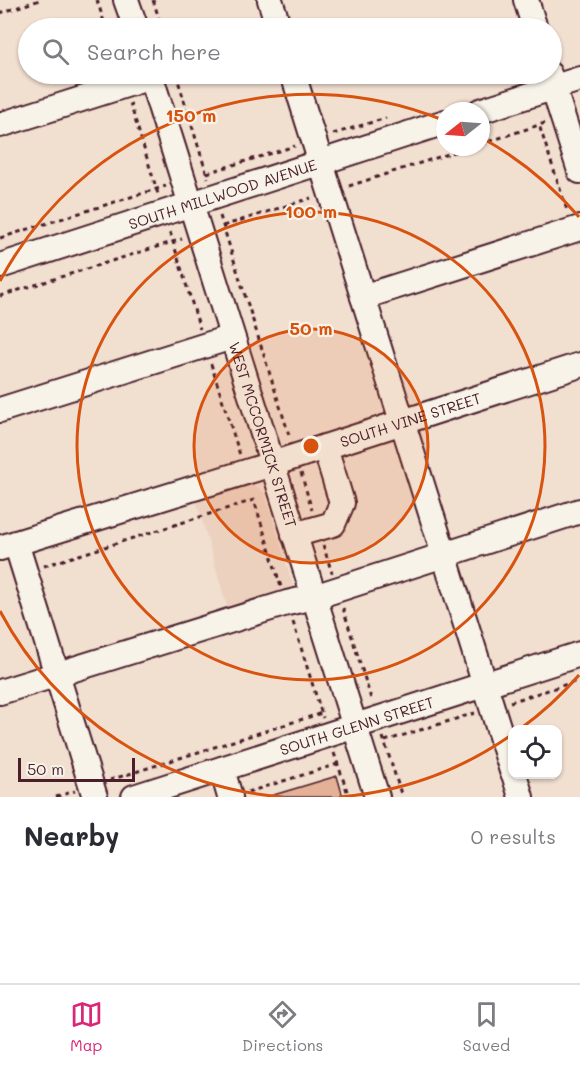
<!DOCTYPE html>
<html lang="en">
<head>
<meta charset="utf-8">
<style>
  body { margin:0; font-family:Mali,sans-serif; background:#f2f2f3; color:#2b2b33 }
  .controls { position:absolute; right:18px; bottom:18px; display:grid; overflow:hidden; border-radius:12px; box-shadow:0 2px 4px #0004 }
  .controls button { width:54px; height:54px; display:grid; place-items:center; padding:0; border:0; border-bottom:2px solid #e1e1e2; background:#fff; color:#2b2b33; font:30px sans-serif }
  .compass { position:absolute; left:436px; top:102px; width:54px; height:54px; border-radius:50%; background:#fff; box-shadow:0 2px 4px #0004; rotate:253deg }
  .scale { position:absolute; left:18px; bottom:15px; width:117px; box-sizing:border-box; padding-left:6px; border:3px solid #4a1f2b; border-top:0; font-size:16px; line-height:21px; white-space:nowrap; color:#4a1f2b; -webkit-text-stroke:4px #f7f3e8; paint-order:stroke }
  .list { margin:0; padding:0; list-style:none }
  h2 { display:flex; justify-content:space-between; align-items:center; height:78px; margin:0; padding:0 24px; font-size:26px }
  h2 small { font-size:20px; font-weight:400; color:#7c7c81 }
  .icon { flex:none; width:33px; height:33px; fill:none; stroke:currentColor; stroke-width:2; stroke-linecap:round; stroke-linejoin:round }
  .map { position:relative; flex:none; width:580px; height:797px; overflow:hidden }
  .search { position:absolute; background:#fff; box-shadow:0 2px 4px #0004; left:18px; right:18px; top:18px; height:66px; display:flex; align-items:center; gap:15px; box-sizing:border-box; padding:0 21px; border-radius:33px; color:#7c7c81; font-size:22px }
  .sheet { height:186px; background:#fff }
  nav { display:flex; justify-content:space-around; align-items:center; box-sizing:border-box; height:84px; border-top:2px solid #e1e1e2; background:#fff; font-size:16px; color:#7c7c81 }
  nav a { display:grid; justify-items:center; gap:3px }
  nav .on { color:#db2777 }
  .map>svg:first-child { display:block }
</style>
</head>
<body>
<div class="map">
<svg width="580" height="797" viewBox="0 0 580 797">
  <rect width="100%" height="100%" fill="#f1dfd0"/>
  <filter id="ink" filterUnits="userSpaceOnUse"><feTurbulence type="fractalNoise" baseFrequency=".0167" numOctaves="2"/><feDisplacementMap in="SourceGraphic" scale="12" xChannelSelector="R" yChannelSelector="G"/><feConvolveMatrix kernelMatrix="1 2 1 2 8 2 1 2 1" color-interpolation-filters="sRGB"/></filter>
  <g filter="url(#ink)">
    <path fill="#edd1bf" d="M249,485L259,488L265,494L297,598L231,620L196,500L237,486Z"/>
    <path fill="#e4b197" stroke="#4a1f2b" stroke-width="1.5" d="M337,776L343,797H267Z"/>
    <g fill="none" stroke-linecap="round" stroke-linejoin="round">
      <g stroke="#4a1f2b" stroke-width="28">
        <g id="minor">
          <path d="M126,0L136,28"/>
          <path d="M270,0L279,28"/>
          <path d="M526,0L535,28"/>
          <path id="s1" d="M150,74L377,797"/>
          <path d="M293,74L512,771"/>
          <path d="M549,74L580,171"/>
          <path d="M480,111L580,79"/>
          <path d="M0,125L151,77"/>
          <path id="s2" d="M0,266L445,122"/>
          <path d="M363,297L580,228"/>
          <path d="M0,410L232,337"/>
          <path d="M294,535L333,524L342,503L325,447"/>
          <path d="M16,543L95,797"/>
          <path id="s3" d="M0,548L272,464L580,365"/>
          <path d="M0,692L287,603L314,597L580,511"/>
          <path d="M222,769L230,797"/>
          <path d="M514,774L521,797"/>
          <path id="s4" d="M134,797L580,654"/>
        </g>
      </g>
      <g stroke="#4a1f2b" stroke-width="3" stroke-dasharray="4.5 4.5" stroke-linecap="butt">
        <path d="M97,0L106,28"/>
        <path d="M153,0L162,28"/>
        <path d="M0,13L40,0"/>
        <path d="M176,74L208,178"/>
        <path d="M130,103L158,194"/>
        <path d="M545,123L539,125L568,213"/>
        <path d="M333,134L386,118"/>
        <path d="M481,144L539,125"/>
        <path d="M207,173L295,146"/>
        <path d="M349,186L470,147"/>
        <path d="M220,216L290,438"/>
        <path d="M223,226L311,198"/>
        <path d="M170,232L200,329"/>
        <path d="M0,238L166,186"/>
        <path d="M0,296L182,239"/>
        <path d="M211,364L240,455"/>
        <path d="M301,473L312,510"/>
        <path d="M323,545L332,573"/>
        <path d="M44,566L254,500L281,587"/>
        <path d="M343,608L372,702"/>
        <path d="M293,622L323,718"/>
        <path d="M510,702L580,680"/>
        <path d="M383,737L402,797"/>
        <path d="M385,741L475,713"/>
        <path d="M334,753L349,797"/>
        <path d="M110,780L322,713"/>
        <path d="M248,792L338,764"/>
        <path d="M56,797L75,791"/>
      </g>
      <use href="#minor" stroke="#f7f3e8" stroke-width="24"/>
    </g>
  </g>
  <circle cx="311" cy="446" r="117" fill="#d8530f" fill-opacity=".12"/>
  <g fill="none" stroke="#d8530f" stroke-width="3">
    <circle cx="311" cy="446" r="117"/>
    <circle cx="311" cy="446" r="234"/>
    <path d="M579 675A352 352 0 0 1 520 729M510 736A352 352 0 0 1 339 797M283 797A352 352 0 0 1 0 611M0 281A352 352 0 0 1 443 120M482 138A352 352 0 0 1 579 217"/>
  </g>
  <g text-anchor="middle" dominant-baseline="central" stroke-width="4.5" stroke-linejoin="round" paint-order="stroke">
    <g font-size="15" fill="#4a1f2b" stroke="#f7f3e8">
      <text stroke="none"><textPath href="#s2" startOffset="234">SOUTH MILLWOOD AVENUE</textPath></text>
      <text stroke="none"><textPath href="#s3" startOffset="430">SOUTH VINE STREET</textPath></text>
      <text stroke="none"><textPath href="#s1" startOffset="378">WEST MCCORMICK STREET</textPath></text>
      <text stroke="none"><textPath href="#s4" startOffset="234">SOUTH GLENN STREET</textPath></text>
    </g>
  </g>
  <circle cx="311" cy="446" r="9" fill="#d8530f" stroke="#f7f3e8" stroke-width="3"/>
  <g font-size="18" text-anchor="middle" font-weight="bold" fill="#d8530f" stroke="#f7f3e8" stroke-width="4.5" stroke-linejoin="round" paint-order="stroke">
    <text x="191" y="122">150 m</text>
    <text x="311" y="218">100 m</text>
    <text x="311" y="335">50 m</text>
  </g>
</svg>
<div class="controls">
<button><svg class="icon" aria-label="locate" viewBox="0 0 24 24"><circle cx="12" cy="12" r="6"/><path d="M12 2v4M12 18v4M2 12h4M18 12h4"/></svg></button>
</div>
<svg class="compass" viewBox="-18 -18 36 36"><path d="M0-13l5 13h-10z" fill="#e53935"/><path d="M0 13l5-13h-10z" fill="#7c7c81"/></svg>
<div class="scale">50 m</div>
<div class="search"><svg class="icon" aria-label="search" viewBox="0 0 24 24"><circle cx="10" cy="10" r="6"/><path d="M15 15l6 6"/></svg>Search here</div>
</div>
<section class="sheet">
<h2>Nearby<small>0 results</small></h2>
<ul class="list">
</ul>
</section>
<nav>
<a class="on"><svg class="icon" aria-label="map" viewBox="0 0 24 24"><path d="M3 6l6-2 6 2 6-2v14l-6 2-6-2-6 2zM9 4v14M15 6v14"/></svg>Map</a>
<a><svg class="icon" aria-label="directions" viewBox="0 0 24 24"><path d="M12 3l9 9-9 9-9-9zM9 14v-3h6M13 9l2 2-2 2"/></svg>Directions</a>
<a><svg class="icon" aria-label="saved" viewBox="0 0 24 24"><path d="M7 4h10v16l-5-4-5 4z"/></svg>Saved</a>
</nav>
</body>
</html>
